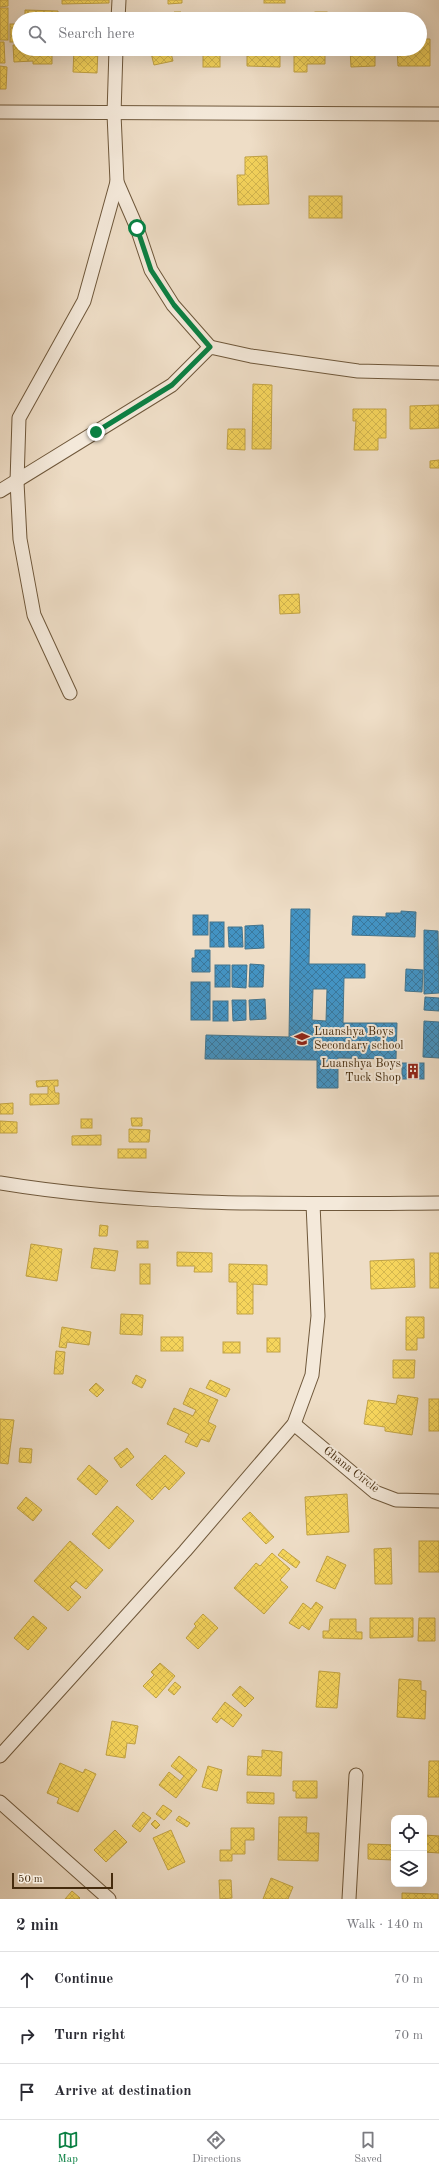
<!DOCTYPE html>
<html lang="en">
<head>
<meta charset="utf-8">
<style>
  body { margin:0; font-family:"Old Standard TT",serif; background:#f2f2f3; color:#2b2b33 }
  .controls { position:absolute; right:12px; bottom:12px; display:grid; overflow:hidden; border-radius:8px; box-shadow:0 4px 16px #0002 }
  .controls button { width:36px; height:36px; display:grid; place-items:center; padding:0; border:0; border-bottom:1px solid #e1e1e2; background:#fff; color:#2b2b33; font:20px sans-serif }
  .scale { position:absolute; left:12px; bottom:10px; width:101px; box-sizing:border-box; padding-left:4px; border:2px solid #452b0d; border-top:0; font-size:11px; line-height:14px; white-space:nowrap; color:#452b0d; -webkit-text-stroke:3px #f4e9da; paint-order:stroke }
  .stop { position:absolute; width:12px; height:12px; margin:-9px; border:3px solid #0b8043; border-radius:50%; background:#fff }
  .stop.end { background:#0b8043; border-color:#fff; box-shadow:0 1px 4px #0008 }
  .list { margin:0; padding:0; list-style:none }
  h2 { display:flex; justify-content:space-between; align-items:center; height:52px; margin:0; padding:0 16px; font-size:17px }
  h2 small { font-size:13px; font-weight:400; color:#7c7c81 }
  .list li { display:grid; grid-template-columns:26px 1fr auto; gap:12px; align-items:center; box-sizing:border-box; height:56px; padding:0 16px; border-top:1px solid #e1e1e2 }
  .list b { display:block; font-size:15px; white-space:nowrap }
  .list em { font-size:13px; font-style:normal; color:#7c7c81 }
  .icon { flex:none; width:22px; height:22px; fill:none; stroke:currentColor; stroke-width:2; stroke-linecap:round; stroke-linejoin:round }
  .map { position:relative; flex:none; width:439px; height:1899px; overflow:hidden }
  .search { position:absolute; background:#fff; box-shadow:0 4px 16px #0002; left:12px; right:12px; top:12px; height:44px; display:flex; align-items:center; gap:10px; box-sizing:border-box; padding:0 14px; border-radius:22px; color:#7c7c81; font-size:15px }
  .sheet { height:220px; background:#fff }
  nav { display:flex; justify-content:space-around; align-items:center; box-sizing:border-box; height:56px; border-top:1px solid #e1e1e2; background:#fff; font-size:11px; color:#7c7c81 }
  nav a { display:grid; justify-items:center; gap:2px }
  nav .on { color:#0b8043 }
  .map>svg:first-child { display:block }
</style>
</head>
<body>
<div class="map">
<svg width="439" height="1899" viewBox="0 0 439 1899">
  <defs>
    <pattern id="homes-cross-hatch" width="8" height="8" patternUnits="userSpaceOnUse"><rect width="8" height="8" fill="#f6d55c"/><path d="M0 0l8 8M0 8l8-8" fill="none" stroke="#d4b74f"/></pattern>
    <pattern id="schools-cross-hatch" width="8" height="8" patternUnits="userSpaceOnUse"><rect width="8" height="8" fill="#4393c3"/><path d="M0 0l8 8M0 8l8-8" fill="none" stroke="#3a789d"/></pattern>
  </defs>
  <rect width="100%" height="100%" fill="#eeddc6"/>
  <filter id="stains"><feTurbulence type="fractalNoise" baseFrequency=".005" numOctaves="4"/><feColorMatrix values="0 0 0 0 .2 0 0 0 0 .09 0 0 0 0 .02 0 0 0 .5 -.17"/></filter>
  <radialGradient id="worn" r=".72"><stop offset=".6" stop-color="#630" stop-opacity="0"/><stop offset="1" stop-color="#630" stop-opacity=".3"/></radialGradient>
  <g fill="url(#homes-cross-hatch)" stroke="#c1a244">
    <path d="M0,0H8V6L0,7Z"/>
    <path d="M62,0H109V3L62,4Z"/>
    <path d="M168,0H182V3L168,4Z"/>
    <rect x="264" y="0" width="21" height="3"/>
    <rect x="0" y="8" width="8" height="32"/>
    <path d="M25,10L58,11V19H25Z"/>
    <path d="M174,12H181L182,19H175Z"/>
    <rect x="315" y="12" width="12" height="7"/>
    <rect x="10" y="24" width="9" height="18"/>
    <path d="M420,39H430V66H398L397,49H420Z"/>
    <path d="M0,42H4L5,63H0Z"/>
    <path d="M13,45H19V49H52V64H33V61L14,62Z"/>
    <path d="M74,49H98L97,73L73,72Z"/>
    <path d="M150,49H170L173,61L154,65Z"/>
    <rect x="203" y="49" width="17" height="18"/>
    <path d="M247,49H280V67L247,66Z"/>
    <path d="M294,49H325V64H307V72H294Z"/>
    <path d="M350,49H375V66L351,67Z"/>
    <path d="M0,66L7,67L6,89H0Z"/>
    <path d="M267,156L269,204L238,205L237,175H245V157Z"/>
    <rect x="309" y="196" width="33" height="22"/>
    <path d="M253,384L272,385L271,449H252Z"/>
    <path d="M439,405V428L410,429V406Z"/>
    <path d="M353,409H386V438H378V450H354L356,421H353Z"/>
    <path d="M228,429H245V450L227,449Z"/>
    <path d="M439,460V468H430V461Z"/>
    <path d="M299,594L300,613L280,614L279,595Z"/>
    <path d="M58,1080V1086H54L55,1093H59V1104L30,1105V1094H48V1086L37,1087L36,1081Z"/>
    <path d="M13,1103V1114H0V1104Z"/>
    <path d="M131,1118H142V1126H132Z"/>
    <rect x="81" y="1119" width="11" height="9"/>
    <path d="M0,1121L17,1122V1133H0Z"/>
    <path d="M129,1129L150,1130L149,1142H129Z"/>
    <path d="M101,1135V1145H72V1136Z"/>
    <rect x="118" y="1149" width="28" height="9"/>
    <path d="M100,1225L108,1226L107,1236H99Z"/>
    <rect x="137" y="1241" width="11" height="7"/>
    <path d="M31,1244L62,1249L57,1281L26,1276Z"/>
    <path d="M94,1248L118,1251L115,1271L91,1268Z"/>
    <path d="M177,1252L212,1253V1272H194L195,1266H177Z"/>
    <rect x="430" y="1253" width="9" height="35"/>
    <path d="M414,1259L415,1287L371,1289L370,1261Z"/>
    <rect x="140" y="1264" width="10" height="20"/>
    <path d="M229,1264L267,1265V1285L253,1284V1314H237V1282H229Z"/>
    <path d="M121,1314L143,1315L142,1335L120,1334Z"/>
    <path d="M406,1317H424V1338H417V1350H406Z"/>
    <path d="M62,1327L91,1332L89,1345L67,1342L66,1348L59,1347Z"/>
    <rect x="161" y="1337" width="22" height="14"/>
    <rect x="267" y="1338" width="13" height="14"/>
    <rect x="223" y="1342" width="17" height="11"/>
    <path d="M56,1351L65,1352L63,1374H54Z"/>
    <path d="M393,1360H415L414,1378H393Z"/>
    <path d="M136,1375L146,1380L142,1388L132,1383Z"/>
    <path d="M210,1380L230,1389L226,1397L206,1388Z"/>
    <path d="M96,1383L104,1390L97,1397L89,1390Z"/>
    <path d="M190,1388L218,1400L208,1422L216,1426L209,1442L201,1439L197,1447L185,1442L189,1434L167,1424L174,1408L193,1416L196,1410L183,1404Z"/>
    <path d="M398,1395L418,1398L412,1435L385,1431V1427L364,1424L368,1400L396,1404Z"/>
    <rect x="429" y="1399" width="10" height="32"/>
    <path d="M0,1419L14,1420L8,1464L0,1463Z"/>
    <path d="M20,1448L32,1449L31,1463L19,1462Z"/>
    <path d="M127,1448L134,1457L121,1468L114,1458Z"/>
    <path d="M165,1455L185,1473L169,1490L165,1486L152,1500L136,1485Z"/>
    <path d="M89,1465L108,1481L96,1495L77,1479Z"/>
    <path d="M347,1494L349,1532L307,1535L305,1497Z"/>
    <path d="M26,1497L42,1510L33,1521L17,1508Z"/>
    <path d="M117,1506L134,1521L109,1549L92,1534Z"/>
    <path d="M250,1512L274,1537L266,1544L242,1519Z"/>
    <path d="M70,1541L103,1570L86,1589L76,1581L70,1587L81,1597L68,1611L34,1581Z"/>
    <rect x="419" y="1541" width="20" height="31"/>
    <path d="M391,1548L392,1584H375L374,1549Z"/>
    <path d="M283,1549L300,1562L296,1568L278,1555Z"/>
    <path d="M272,1553L290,1569L280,1580L288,1587L264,1614L234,1588L256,1563L260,1566Z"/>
    <path d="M327,1556L346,1565L335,1589L316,1581Z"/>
    <path d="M316,1602L323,1607L309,1630L302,1625L299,1629L289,1623L303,1603L311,1609Z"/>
    <path d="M203,1614L218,1628L198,1649L186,1638L196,1626L194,1624Z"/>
    <path d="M33,1616L47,1628L28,1650L14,1638Z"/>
    <path d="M370,1618H413V1637L370,1638Z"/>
    <path d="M419,1618H435V1641H418Z"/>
    <path d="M330,1619H356V1632H362V1639L323,1638V1631H329Z"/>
    <path d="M160,1663L175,1676L156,1698L143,1686L154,1675L151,1672Z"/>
    <path d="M319,1671L340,1673L337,1708L316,1707Z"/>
    <path d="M399,1679L421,1681V1690L426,1691L425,1719L397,1717Z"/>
    <path d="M175,1682L181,1687L174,1695L168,1690Z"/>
    <path d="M240,1686L254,1698L245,1707L232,1695Z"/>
    <path d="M225,1702L242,1715L233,1727L221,1718L217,1723L212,1719Z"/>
    <path d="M112,1721L138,1726L135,1744L127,1743L125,1758L106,1755Z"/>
    <path d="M262,1750L282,1752L281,1776L247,1775L248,1756L262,1757Z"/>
    <path d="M179,1756L197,1770L176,1798L159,1785L169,1772L180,1781L184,1776L171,1766Z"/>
    <path d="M429,1761H439V1797H428Z"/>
    <path d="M60,1763L83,1773L85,1769L96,1774L78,1812L57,1803L59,1798L47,1793Z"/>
    <path d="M208,1766L222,1770L217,1791L202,1787Z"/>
    <path d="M293,1781H317V1798H296V1791H293Z"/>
    <path d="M247,1792L274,1793V1804L247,1803Z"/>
    <path d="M163,1805L172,1811L164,1820L156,1814Z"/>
    <path d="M143,1812L151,1818L140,1832L132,1826Z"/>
    <path d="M179,1816L190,1823L187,1827L176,1820Z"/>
    <path d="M279,1817H307L306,1833H319L318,1861L278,1860Z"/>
    <path d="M155,1820L160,1825L156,1829L151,1824Z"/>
    <path d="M231,1828H254V1840H245V1854H232V1861H220V1850H231Z"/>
    <path d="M115,1830L127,1842L106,1862L94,1850Z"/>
    <path d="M171,1830L185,1862L168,1870L153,1838Z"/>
    <path d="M424,1835L439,1836V1853L424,1852Z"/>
    <path d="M368,1844L394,1845V1860L368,1859Z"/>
    <path d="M271,1878L293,1887L288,1899H263Z"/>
    <path d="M219,1880H231L232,1898L220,1899Z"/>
    <path d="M72,1891L80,1898L79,1899H65Z"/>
    <path d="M402,1893L438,1894V1899H402Z"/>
  </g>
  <g fill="url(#schools-cross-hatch)" stroke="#44748c" fill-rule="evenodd">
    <path d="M291,909H310L309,964H365V978H344L343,1023H397L396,1059L338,1058V1088H317V1060L205,1059L206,1035L289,1037ZM313,989H327L326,1021L312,1020Z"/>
    <path d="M401,911L416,912L415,937L352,935L353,916L386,917V913H401Z"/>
    <rect x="193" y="915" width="15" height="20"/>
    <rect x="210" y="922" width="14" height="25"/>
    <path d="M263,925L264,948L245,949V926Z"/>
    <path d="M228,927H242L243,947H229Z"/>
    <path d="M424,930L438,931L439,993L424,994Z"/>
    <path d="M195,950H210V972H192V958H195Z"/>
    <path d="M250,964L264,965L263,987H249Z"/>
    <rect x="215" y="965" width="15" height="22"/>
    <path d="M232,965H247L246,988L232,987Z"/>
    <path d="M406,969L423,970L422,992L405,991Z"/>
    <rect x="191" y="982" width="19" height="38"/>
    <path d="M425,997L439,998V1011L424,1010Z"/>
    <path d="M265,999L266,1019L250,1020L249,1000Z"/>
    <path d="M232,1000H246V1020L233,1021Z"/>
    <rect x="213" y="1001" width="15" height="20"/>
    <path d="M424,1021L439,1022V1058L423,1057Z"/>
    <rect x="402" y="1063" width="22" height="16"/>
  </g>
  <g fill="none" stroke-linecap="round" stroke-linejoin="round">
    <g stroke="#6f583b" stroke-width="15">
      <g id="minor">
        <path d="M118,19L119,0"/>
        <path d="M116,49L114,114L117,182L137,228L151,270L173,305L210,347"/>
        <path d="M0,112L439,114"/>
        <path d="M0,491L172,385L210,347L251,356L358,371L439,373"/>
        <path d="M70,693L34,615L20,539L17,482L19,418L84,301L117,182"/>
        <path d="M0,1183C145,1207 293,1204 439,1203"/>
        <path d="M294,1424L375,1492L396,1500L439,1501"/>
        <path d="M0,1756L185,1551L294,1424L312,1375L318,1316L313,1204"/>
        <path d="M0,1802L109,1899"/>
        <path d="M349,1899L356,1775"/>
      </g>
    </g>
    <use href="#minor" stroke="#f4e9da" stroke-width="13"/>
  </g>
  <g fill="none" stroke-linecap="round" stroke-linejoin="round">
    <path stroke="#0b8043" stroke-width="5" d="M96,432L172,385L210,347L174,305L151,270L137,228"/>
  </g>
  <defs>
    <g id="school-bare" transform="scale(1.2)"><path d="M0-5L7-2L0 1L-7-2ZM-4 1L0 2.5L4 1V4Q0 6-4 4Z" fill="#8f2418" stroke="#f4e9da" stroke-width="2.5" paint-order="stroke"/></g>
    <g id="building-bare" transform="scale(1.2)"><path d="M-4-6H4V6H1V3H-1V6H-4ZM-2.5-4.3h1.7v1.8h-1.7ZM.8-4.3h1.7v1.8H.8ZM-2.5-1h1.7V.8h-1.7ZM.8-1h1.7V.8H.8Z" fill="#8f2418" stroke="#f4e9da" stroke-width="2.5" paint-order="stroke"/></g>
  </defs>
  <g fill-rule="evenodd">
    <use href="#school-bare" x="302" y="1039"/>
    <use href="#building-bare" x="413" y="1071"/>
  </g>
  <g text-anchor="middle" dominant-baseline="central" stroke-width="4" stroke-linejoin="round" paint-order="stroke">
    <g font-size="12" fill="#452b0d" stroke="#f4e9da" text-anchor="start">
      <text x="314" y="1032">Luanshya Boys<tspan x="314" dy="14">Secondary school</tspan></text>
      <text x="401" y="1064" text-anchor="end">Luanshya Boys<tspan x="401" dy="14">Tuck Shop</tspan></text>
    </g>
    <g font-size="12" fill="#452b0d" stroke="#f4e9da">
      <text transform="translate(351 1470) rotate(38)">Ghana Circle</text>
    </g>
  </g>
  <rect width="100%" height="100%" filter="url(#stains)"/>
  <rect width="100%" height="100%" fill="url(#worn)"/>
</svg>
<div class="controls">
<button><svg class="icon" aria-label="locate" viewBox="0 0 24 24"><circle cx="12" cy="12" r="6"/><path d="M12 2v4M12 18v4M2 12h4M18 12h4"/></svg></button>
<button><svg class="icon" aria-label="layers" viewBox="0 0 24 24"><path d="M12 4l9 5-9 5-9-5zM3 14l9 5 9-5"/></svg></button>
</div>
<div class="scale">50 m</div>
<div class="stop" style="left:137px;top:228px"></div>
<div class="stop end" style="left:96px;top:432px"></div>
<div class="search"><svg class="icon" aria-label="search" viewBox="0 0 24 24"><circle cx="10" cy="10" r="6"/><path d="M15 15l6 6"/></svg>Search here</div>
</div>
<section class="sheet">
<h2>2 min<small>Walk · 140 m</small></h2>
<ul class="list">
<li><svg class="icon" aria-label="ahead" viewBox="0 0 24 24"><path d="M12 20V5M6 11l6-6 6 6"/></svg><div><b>Continue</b></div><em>70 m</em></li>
<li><svg class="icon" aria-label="right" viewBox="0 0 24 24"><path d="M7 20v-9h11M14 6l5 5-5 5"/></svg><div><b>Turn right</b></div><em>70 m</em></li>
<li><svg class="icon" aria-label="arrive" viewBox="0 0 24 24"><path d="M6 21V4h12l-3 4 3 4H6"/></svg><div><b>Arrive at destination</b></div></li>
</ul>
</section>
<nav>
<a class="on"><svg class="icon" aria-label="map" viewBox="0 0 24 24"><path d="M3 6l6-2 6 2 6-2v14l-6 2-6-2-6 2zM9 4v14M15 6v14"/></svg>Map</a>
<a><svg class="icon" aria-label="directions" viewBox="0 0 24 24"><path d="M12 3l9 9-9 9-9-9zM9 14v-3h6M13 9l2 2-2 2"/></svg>Directions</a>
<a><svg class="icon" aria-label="saved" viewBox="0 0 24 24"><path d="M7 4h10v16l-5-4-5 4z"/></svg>Saved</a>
</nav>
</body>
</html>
